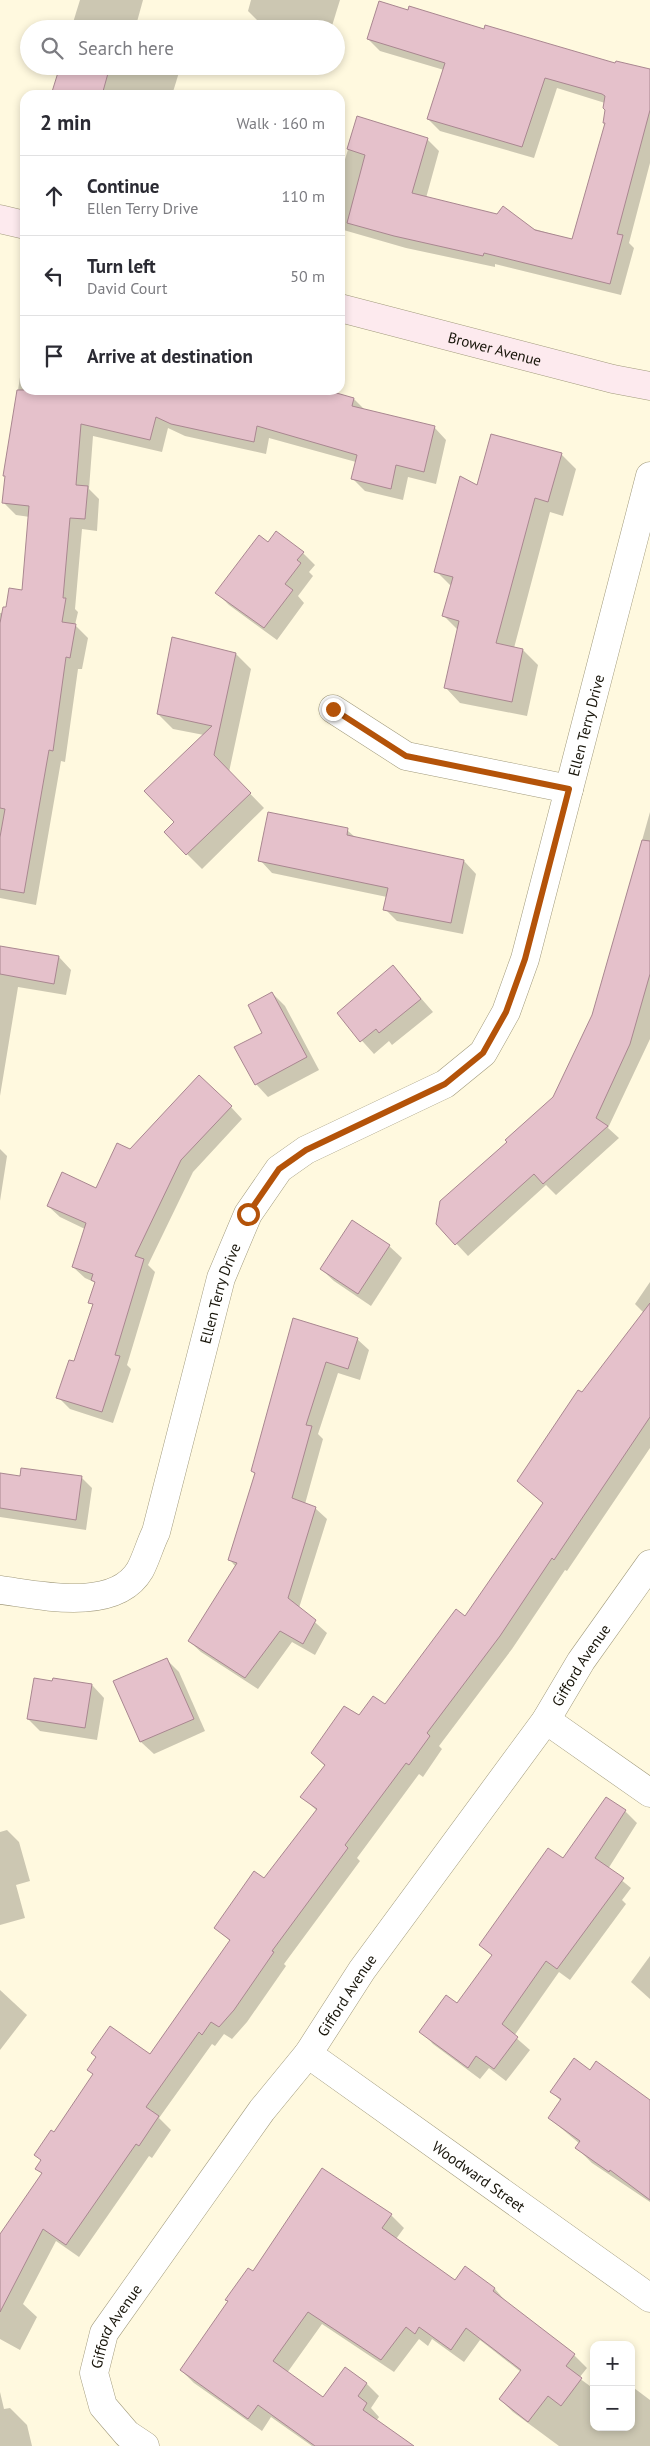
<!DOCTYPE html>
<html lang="en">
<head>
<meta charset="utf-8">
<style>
  body { margin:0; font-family:"PT Sans",sans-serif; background:#f2f2f3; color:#2b2b33 }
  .controls { position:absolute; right:15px; bottom:15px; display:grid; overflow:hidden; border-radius:10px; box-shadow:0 2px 8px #0003 }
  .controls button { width:45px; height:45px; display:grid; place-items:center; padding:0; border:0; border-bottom:1px solid #e1e1e2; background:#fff; color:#2b2b33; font:25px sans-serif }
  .stop { position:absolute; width:15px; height:15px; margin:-11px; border:4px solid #b45309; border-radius:50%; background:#fff }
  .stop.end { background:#b45309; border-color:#fff; box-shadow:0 1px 5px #0008 }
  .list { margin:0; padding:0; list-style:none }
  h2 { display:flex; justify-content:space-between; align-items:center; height:65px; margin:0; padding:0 20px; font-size:21px }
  h2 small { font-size:16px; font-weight:400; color:#7c7c81 }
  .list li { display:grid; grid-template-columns:32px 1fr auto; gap:15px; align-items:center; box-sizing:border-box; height:80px; padding:0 20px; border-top:1px solid #e1e1e2 }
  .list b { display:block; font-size:19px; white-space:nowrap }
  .list p { margin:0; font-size:16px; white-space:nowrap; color:#7c7c81 }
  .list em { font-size:16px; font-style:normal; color:#7c7c81 }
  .icon { flex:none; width:28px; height:28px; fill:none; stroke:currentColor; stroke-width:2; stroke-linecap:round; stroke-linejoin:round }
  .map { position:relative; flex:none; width:650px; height:2446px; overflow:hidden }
  .search { position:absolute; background:#fff; box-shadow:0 2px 8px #0003; left:20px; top:20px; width:325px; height:55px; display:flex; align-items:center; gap:12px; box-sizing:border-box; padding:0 18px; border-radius:28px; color:#7c7c81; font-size:19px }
  .panel { position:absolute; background:#fff; box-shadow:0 2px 8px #0003; left:20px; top:90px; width:325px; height:305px; border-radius:15px }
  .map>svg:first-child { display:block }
</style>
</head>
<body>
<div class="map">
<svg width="650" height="2446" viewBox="0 0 650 2446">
  <rect width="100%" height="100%" fill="#fff9df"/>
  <g fill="#0003">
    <path d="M80,0H143L135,29H71Z"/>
    <path d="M251,0H340L331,29H281L260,23L248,11Z"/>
    <path d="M485,31L616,64L650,71V163L629,243L634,248L621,295L495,264V267L406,248L340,229V175L358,118L427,139L439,151L426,198L573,240L606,124L604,122L606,110L605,103L557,88L534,158L440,131L428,119L444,70L380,51L368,39Z"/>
    <path d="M60,66H181L172,95H52Z"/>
    <path d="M25,344V390H322L354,399L366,411L434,427L446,440L436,484L408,477L403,500L365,491L353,479L356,462L269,438L266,454L185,436L168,428L162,452L93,436L89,489L99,499L97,531L82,529L75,609L78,612L75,625L88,638L82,669H78L65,762L61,761L36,905L0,898V613H3L23,592L30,517L16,515L4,503L5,476Z"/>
    <path d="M561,454L576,469L563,516L550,512L514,648L523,650L538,665L527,716L460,703L446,688L458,630L444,616L452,587L436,571L478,486Z"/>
    <path d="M269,543L303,553L315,565L309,572L313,576L298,596L304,603L277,640L229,605L217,593Z"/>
    <path d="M236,654L251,669L229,772L264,808L202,869L165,832L175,822L204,735L173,729L158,714Z"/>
    <path d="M650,812V1039L608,1128L619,1138L556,1195L546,1185L468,1256L438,1224L508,1143L554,1098L593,1016Z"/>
    <path d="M347,830L356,838L464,861L476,874L463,934L397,921L385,909L387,897L272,873L260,860Z"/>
    <path d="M0,947L59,957L71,970L66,995L18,987L0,1096Z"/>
    <path d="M393,966L433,1012L392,1045L389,1041L374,1054L338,1014Z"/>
    <path d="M272,993L285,1006L319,1070L268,1097L256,1084Z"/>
    <path d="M231,1107L242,1119L193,1172L148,1265L155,1272L127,1365L131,1369L113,1423L70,1409L58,1397L75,1362L94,1306L90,1302L96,1283L85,1278L73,1267L85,1229L60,1217L48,1206L97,1189L130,1151Z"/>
    <path d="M0,1149L7,1156L0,1201Z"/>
    <path d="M389,1246L402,1258L371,1306L334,1281L321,1269Z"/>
    <path d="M650,1282V1448L567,1571L565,1570L512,1649L439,1746L442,1749L423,1777L419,1774L357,1858L360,1861L284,1964L286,1966L247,2022L232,2039L224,2034L215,2046L212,2044L159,2118L171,2130L152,2158L149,2156L79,2257L56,2241L23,2304L37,2317L20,2350L0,2339V2236L43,2174L38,2169L94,2075L89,2070L150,2055L231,1942L216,1928L264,1880L317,1811L302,1796L325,1766L312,1753L359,1717L385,1705L465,1617L544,1504L518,1481L644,1313L635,1304Z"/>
    <path d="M294,1319L357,1339L369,1350L360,1380L338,1373L318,1434L323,1439L305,1504L315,1508L327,1519L299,1608L327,1633L315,1655L292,1642L258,1689L201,1652L189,1641L236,1567L229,1559L255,1474L252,1471Z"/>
    <path d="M0,1474L21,1477H81L92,1488L86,1530L0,1517Z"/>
    <path d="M166,1659L179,1672L205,1731L154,1754L141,1742L115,1682Z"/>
    <path d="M92,1685L104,1698L97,1740L40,1731L28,1719Z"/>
    <path d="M625,1811L637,1823L608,1869L631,1888L622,1900L626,1904L570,1980L559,1972L514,2036L530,2050L506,2081L489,2068L480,2079L433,2044L421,2031L457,2005L493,1956L481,1945L563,1860Z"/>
    <path d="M7,1830L19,1842L30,1881L16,1885L25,1918L0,1925V1832Z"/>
    <path d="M650,1956V1999L631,1982Z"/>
    <path d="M0,1990L27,2015L0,2050Z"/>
    <path d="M590,2072L650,2101V2202L592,2163L577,2148L580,2144L549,2118L561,2101L552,2092Z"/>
    <path d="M391,2215L404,2228L396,2239L455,2281L465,2268L495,2289L507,2303L574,2355L587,2368L579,2378L594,2389V2427H631V2392L634,2388L650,2400V2446H559L513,2412L500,2399L521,2372L480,2340L464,2362L432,2339L428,2346L419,2339L394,2372L322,2324L287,2373L324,2398L366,2383L379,2396L371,2408L379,2417L376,2421L404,2446H312L271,2417L262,2431L194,2383L181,2370L253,2273Z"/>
    <path d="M0,2392L4,2409L10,2408L27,2425L32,2446H0Z"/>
  </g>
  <g fill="#e5c1cb" stroke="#a98790">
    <path d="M379,1L408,10L409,6L484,29L485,25L615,63L616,61L650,69V110L617,234L623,235L610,284L484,253L483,256L394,236L347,223L365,155L347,149L357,116L428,138L412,193L497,214L503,206L535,230L572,239L605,123H603L605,110L603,108L605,96L602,94L545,78L522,147L427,119L445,63L367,39Z"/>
    <path d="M60,66H110L102,95H51Z"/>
    <path d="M17,390H326L354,398L352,406L435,426L424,472L396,465L391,489L351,479L357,455L257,426L254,442L171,424L156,417L150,440L81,424L76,485L88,486L85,519L70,518L63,598H66L62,622L76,624L70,658L66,657L53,751L49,750L24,893L0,889V837L5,809L0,808V623L3,607H6L9,588L22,590L29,506L2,503L5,476H3Z"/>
    <path d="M491,434L562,453L548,502L535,498L496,643L523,649L512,702L444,688L459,621L442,616L453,577L434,572L460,476L477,485Z"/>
    <path d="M276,531L304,552L297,560L301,563L285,584L293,590L264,628L215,593L259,535L268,542Z"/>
    <path d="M172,637L236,653L214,755L251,793L186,855L164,832L174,822L144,791L212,726L157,714Z"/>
    <path d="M268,812L348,828L347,835L464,860L451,923L383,910L388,888L258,861Z"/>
    <path d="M642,840L650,841V974L630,1044L596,1118L608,1126L543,1184L534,1174L455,1245L436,1224L440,1201L507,1142L505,1140L553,1097L592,1015Z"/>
    <path d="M0,946L59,956L54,984L0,974Z"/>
    <path d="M393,965L421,999L379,1033L376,1029L360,1042L337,1013Z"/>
    <path d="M272,992L307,1057L255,1085L234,1047L262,1033L248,1005Z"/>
    <path d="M199,1075L232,1106L181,1160L135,1256L144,1259L115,1355L120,1356L102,1412L56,1398L69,1360L74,1361L93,1304L88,1303L95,1282L91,1280L93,1274L72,1267L86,1223L47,1206L62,1172L96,1188L117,1143L130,1149Z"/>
    <path d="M352,1220L390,1245L358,1294L320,1269Z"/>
    <path d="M650,1303V1417L554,1560L552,1558L500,1636L427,1733L430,1736L409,1765L406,1763L345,1845L348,1848L272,1951L274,1952L234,2010L219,2027L211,2022L202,2035L199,2032L146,2107L159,2116L139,2146L136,2144L66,2245L43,2229L0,2312V2234L42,2173L35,2169L41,2160L34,2155L51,2130L54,2132L93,2074L87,2070L96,2057L91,2053L110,2026L150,2054L230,1940L214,1928L254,1871L264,1878L317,1809L300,1797L325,1765L311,1753L344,1706L359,1715L373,1696L385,1704L456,1609L465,1616L543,1503L517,1481L578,1390L582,1392Z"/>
    <path d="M293,1318L358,1338L348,1369L326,1362L306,1425L312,1426L292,1498L316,1507L288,1598L316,1620L303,1644L280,1631L245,1678L188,1641L237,1563L228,1560L255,1473L251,1471Z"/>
    <path d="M21,1468L82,1476L76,1520L0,1508V1473L20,1476Z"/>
    <path d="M167,1658L194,1719L140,1742L113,1681Z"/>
    <path d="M34,1678L52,1681L53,1678L92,1684L85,1728L27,1719Z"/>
    <path d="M606,1797L626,1810L595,1858L624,1878L557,1969L546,1961L502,2024L518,2037L494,2069L476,2056L468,2068L419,2032L446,1995L457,2003L492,1955L479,1945L548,1848L563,1858Z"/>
    <path d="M574,2058L590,2070L596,2061L650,2100V2200L610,2170L609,2172L575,2148L580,2141L548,2118L561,2099L550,2092Z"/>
    <path d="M322,2168L392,2214L382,2228L455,2280L465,2266L495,2288L493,2291L575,2354L566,2366L582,2378L561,2406L548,2396L528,2422L499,2399L521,2370L466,2328L451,2350L419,2327L415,2334L406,2327L381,2360L308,2312L273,2361L323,2397L345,2367L367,2383L358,2396L367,2403L363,2410L414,2446H315L258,2405L248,2419L180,2370L228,2301L225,2300L248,2268L253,2271Z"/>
  </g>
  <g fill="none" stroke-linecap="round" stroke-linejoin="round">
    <g stroke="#a19a7c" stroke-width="29">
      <g id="minor">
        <path d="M333,709L406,756L569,789"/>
        <path id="s1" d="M0,1590C39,1595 115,1613 140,1570C146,1559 150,1544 156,1532L221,1278L248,1214L279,1169L306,1150L445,1084L483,1053L506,1012L525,959L650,476"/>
        <path d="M546,1720L650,1793"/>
        <path id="s2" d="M308,2054L650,2298"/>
        <path id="s3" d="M145,2446L127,2434L103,2406L94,2373L104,2333L262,2110L308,2054L362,1970L546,1720L581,1661L650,1564"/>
      </g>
    </g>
    <g stroke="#a19a7c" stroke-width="29">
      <g id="secondary">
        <path d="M0,219L25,225"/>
        <path id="s4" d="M340,308L613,379L650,386"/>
      </g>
    </g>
    <use href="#minor" stroke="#fff" stroke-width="28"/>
    <use href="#secondary" stroke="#fdeaee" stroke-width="28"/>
  </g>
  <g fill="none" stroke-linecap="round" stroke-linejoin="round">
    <path stroke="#b45309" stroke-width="6" d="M248,1214L279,1169L306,1150L445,1084L483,1053L506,1012L525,959L569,789L406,756L333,709"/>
  </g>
  <g text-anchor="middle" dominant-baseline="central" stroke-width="4" stroke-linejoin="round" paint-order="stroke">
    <g font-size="15" fill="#18150a" stroke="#fff">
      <text stroke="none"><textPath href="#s4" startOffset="160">Brower Avenue</textPath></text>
      <text stroke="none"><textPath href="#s1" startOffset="1158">Ellen Terry Drive</textPath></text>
      <text stroke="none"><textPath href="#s1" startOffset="438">Ellen Terry Drive</textPath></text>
      <text stroke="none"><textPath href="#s3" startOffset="955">Gifford Avenue</textPath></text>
      <text stroke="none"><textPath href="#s3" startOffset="550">Gifford Avenue</textPath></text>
      <text stroke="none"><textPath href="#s2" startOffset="210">Woodward Street</textPath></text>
      <text stroke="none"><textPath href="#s3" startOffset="145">Gifford Avenue</textPath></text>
    </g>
  </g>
</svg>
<div class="controls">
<button>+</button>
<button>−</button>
</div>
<div class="stop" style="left:248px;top:1214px"></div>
<div class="stop end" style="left:333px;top:709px"></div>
<div class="search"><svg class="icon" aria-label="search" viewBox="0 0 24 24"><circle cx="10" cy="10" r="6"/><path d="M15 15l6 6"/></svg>Search here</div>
<section class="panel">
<h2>2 min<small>Walk · 160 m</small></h2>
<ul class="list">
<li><svg class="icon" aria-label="ahead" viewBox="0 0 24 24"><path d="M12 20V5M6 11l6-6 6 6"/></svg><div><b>Continue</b><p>Ellen Terry Drive</p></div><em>110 m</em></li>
<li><svg class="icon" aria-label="left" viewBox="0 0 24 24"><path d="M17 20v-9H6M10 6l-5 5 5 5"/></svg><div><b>Turn left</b><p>David Court</p></div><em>50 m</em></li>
<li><svg class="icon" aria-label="arrive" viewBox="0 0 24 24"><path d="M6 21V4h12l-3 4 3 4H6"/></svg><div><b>Arrive at destination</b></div></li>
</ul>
</section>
</div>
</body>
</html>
